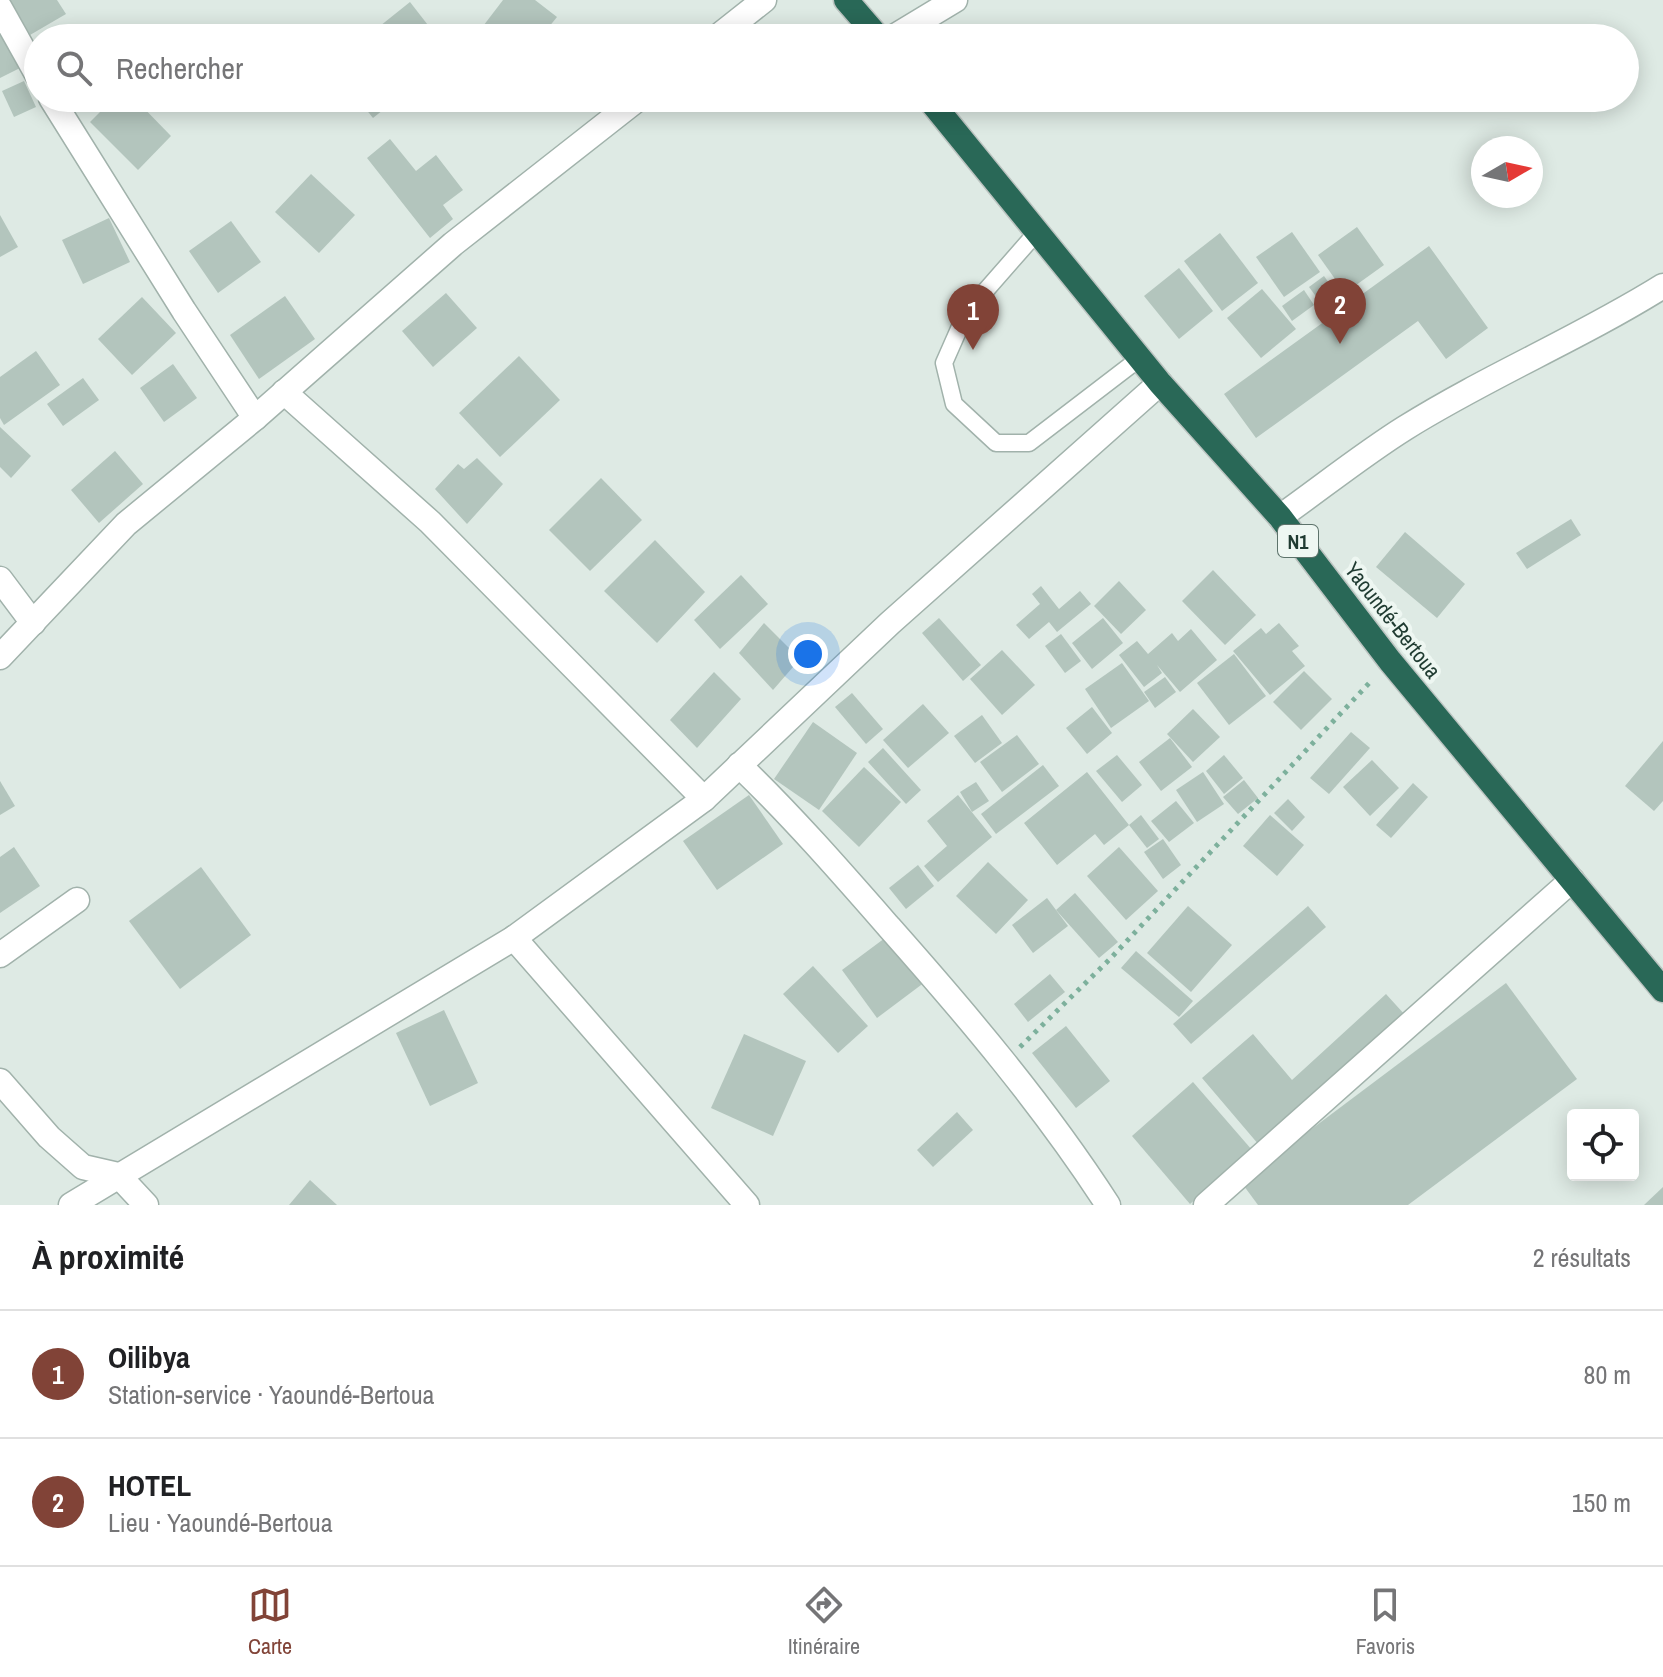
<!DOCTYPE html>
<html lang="fr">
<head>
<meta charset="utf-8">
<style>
  body { margin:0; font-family:"Archivo Narrow",sans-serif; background:#f6f6f6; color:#202124 }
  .controls { position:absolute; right:24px; bottom:24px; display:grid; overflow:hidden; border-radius:8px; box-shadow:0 4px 20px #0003 }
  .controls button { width:72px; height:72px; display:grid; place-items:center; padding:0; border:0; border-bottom:2px solid #e0e0e0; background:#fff; color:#202124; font:40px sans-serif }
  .compass { position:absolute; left:1471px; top:136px; width:72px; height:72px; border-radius:50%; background:#fff; box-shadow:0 4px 20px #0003; rotate:81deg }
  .you { position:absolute; left:808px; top:654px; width:28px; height:28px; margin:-20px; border:6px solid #fff; border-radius:50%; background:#1a73e8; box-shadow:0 0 0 12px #1a73e833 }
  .badge { display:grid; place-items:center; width:52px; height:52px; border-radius:50%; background:#814337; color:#fff; font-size:26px; font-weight:700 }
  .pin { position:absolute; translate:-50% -66px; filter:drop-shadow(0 2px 4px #0008) }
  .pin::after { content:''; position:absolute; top:42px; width:28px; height:24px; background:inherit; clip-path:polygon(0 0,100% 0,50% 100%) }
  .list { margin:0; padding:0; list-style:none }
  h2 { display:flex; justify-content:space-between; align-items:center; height:104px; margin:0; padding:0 32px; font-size:34px }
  h2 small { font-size:26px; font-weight:400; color:#757577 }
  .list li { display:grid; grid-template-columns:52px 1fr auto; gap:24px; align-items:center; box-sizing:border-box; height:128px; padding:0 32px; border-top:2px solid #e0e0e0 }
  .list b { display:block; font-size:30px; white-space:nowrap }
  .list p { margin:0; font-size:26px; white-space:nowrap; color:#757577 }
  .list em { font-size:26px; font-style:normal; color:#757577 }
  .icon { flex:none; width:44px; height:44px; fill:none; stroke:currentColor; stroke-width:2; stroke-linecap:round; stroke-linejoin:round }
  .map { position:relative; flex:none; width:1663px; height:1205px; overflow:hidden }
  .search { position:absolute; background:#fff; box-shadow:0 4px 20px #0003; left:24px; right:24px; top:24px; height:88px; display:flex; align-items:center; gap:20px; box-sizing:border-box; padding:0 28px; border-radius:44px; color:#757577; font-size:30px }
  .sheet { height:360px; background:#fff }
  nav { display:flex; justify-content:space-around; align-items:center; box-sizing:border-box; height:112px; border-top:2px solid #e0e0e0; background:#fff; font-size:22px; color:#757577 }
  nav a { display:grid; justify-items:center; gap:4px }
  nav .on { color:#814337 }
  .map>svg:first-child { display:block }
</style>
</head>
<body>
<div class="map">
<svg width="1663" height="1205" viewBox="0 0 1663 1205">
  <rect width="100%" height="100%" fill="#deeae4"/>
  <g fill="#b3c5bd">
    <path d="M10,0H57L66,14L30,35Z"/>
    <path d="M503,0H535L557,17L540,38H474Z"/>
    <path d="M410,2L438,38H365Z"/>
    <path d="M0,25L24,66L0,78Z"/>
    <path d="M24,81L36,107L14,117L2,91Z"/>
    <path d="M114,98H134L171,136L138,170L90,122Z"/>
    <path d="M357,98H398L373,118Z"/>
    <path d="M390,139L416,171L436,155L463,190L443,205L453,219L430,238L367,158Z"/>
    <path d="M311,174L355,215L319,253L275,212Z"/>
    <path d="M0,215L18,247L0,257Z"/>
    <path d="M109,218L130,262L83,284L62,240Z"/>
    <path d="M231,221L261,262L218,293L189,251Z"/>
    <path d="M1357,227L1384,265L1345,293L1318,255Z"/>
    <path d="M1292,232L1320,272L1284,297L1256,257Z"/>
    <path d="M1220,233L1258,283L1222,311L1184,261Z"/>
    <path d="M1429,246L1488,328L1446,359L1418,321L1256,438L1224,394Z"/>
    <path d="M1179,268L1213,311L1179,339L1144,296Z"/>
    <path d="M1324,276L1341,300L1326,310L1309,287Z"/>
    <path d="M1262,289L1296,329L1261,358L1227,318Z"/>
    <path d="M1304,290L1314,305L1292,321L1282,306Z"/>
    <path d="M446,293L477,328L433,367L402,331Z"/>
    <path d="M285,296L315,339L259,379L230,335Z"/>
    <path d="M142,297L176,333L132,375L98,339Z"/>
    <path d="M36,351L60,385L4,425L0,418V377Z"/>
    <path d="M519,356L560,400L500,457L459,413Z"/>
    <path d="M173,364L197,398L164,422L140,388Z"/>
    <path d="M83,378L99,400L63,426L47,404Z"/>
    <path d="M0,427L31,456L11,478L0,467Z"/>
    <path d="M115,451L143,484L99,523L71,490Z"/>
    <path d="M477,458L503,484L467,524L435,489L458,464L464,469Z"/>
    <path d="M601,478L642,520L590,571L549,530Z"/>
    <path d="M1571,519L1581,535L1527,569L1516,553Z"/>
    <path d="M1405,532L1465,584L1437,618L1376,567Z"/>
    <path d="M655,540L705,592L657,643L604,591Z"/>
    <path d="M1213,570L1256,615L1225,645L1182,601Z"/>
    <path d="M741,575L768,604L720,649L694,620Z"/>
    <path d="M1119,581L1146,610L1121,634L1094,606Z"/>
    <path d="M1041,586L1059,609L1080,591L1091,604L1057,632L1049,622L1029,639L1016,625L1040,604L1032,594Z"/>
    <path d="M939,618L981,665L963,681L922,633Z"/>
    <path d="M1103,618L1123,643L1092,669L1072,643Z"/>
    <path d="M764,623L800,659L773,690L739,653Z"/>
    <path d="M1279,623L1299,646L1292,651L1305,666L1270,695L1233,651L1261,628L1266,634Z"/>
    <path d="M1191,629L1217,660L1180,692L1157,665L1162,673L1144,687L1119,655L1137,641L1148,654L1172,633L1178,641Z"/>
    <path d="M1061,634L1081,661L1065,673L1045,646Z"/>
    <path d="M1002,650L1035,685L1002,715L970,679Z"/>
    <path d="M1234,654L1266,696L1229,725L1197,683Z"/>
    <path d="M1122,663L1149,701L1111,728L1085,689Z"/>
    <path d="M1304,671L1332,699L1301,730L1273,702Z"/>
    <path d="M714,672L741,699L697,748L670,720Z"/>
    <path d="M1165,677L1176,692L1155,708L1144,692Z"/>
    <path d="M852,693L883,729L866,744L835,707Z"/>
    <path d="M923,704L949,733L908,768L883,740Z"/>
    <path d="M1092,707L1112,733L1087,754L1066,728Z"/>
    <path d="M1193,709L1220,737L1193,762L1167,734Z"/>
    <path d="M982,715L1002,743L975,763L954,736Z"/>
    <path d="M813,722L857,753L819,810L774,779Z"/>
    <path d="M1351,732L1370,748L1329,794L1310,778Z"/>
    <path d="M1017,735L1039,764L1002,792L980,762Z"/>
    <path d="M1170,738L1192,767L1161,791L1139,762Z"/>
    <path d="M1663,741V801L1654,811L1625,786Z"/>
    <path d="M883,748L921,790L906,804L868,762Z"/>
    <path d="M1117,755L1142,785L1122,802L1096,771Z"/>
    <path d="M1224,755L1243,778L1224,794L1206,771Z"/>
    <path d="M1372,760L1399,788L1370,816L1343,787Z"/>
    <path d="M1043,765L1059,786L996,834L981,814Z"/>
    <path d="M864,767L901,802L859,847L822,811Z"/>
    <path d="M1087,772L1129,825L1104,845L1095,834L1057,865L1024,823Z"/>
    <path d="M1203,772L1224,804L1197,822L1176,790Z"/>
    <path d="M1244,780L1258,798L1238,814L1223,797Z"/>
    <path d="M0,781L15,806L0,815Z"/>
    <path d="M976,782L989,801L972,812L960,792Z"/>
    <path d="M1413,783L1428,797L1391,838L1376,825Z"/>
    <path d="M749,795L783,844L717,890L683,841Z"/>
    <path d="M958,795L992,837L938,882L924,866L947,846L927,821Z"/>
    <path d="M1288,799L1305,817L1292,831L1274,813Z"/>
    <path d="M1176,801L1194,823L1169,842L1151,821Z"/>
    <path d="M1141,815L1159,839L1147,848L1129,825Z"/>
    <path d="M1270,815L1304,845L1277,876L1243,846Z"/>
    <path d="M1163,839L1181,865L1163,879L1144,852Z"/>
    <path d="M14,847L40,886L0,913V857Z"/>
    <path d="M1119,847L1158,891L1126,920L1087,876Z"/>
    <path d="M988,862L1028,900L996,934L956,896Z"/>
    <path d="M918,865L934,886L906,909L889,888Z"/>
    <path d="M201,867L251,935L180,989L129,921Z"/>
    <path d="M1075,893L1118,942L1099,958L1056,910Z"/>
    <path d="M1047,898L1068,926L1033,953L1012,925Z"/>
    <path d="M1188,906L1232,945L1191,992L1147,953Z"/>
    <path d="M1308,906L1326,927L1191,1044L1173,1024Z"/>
    <path d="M889,935L925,982L877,1018L842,970Z"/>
    <path d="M1136,951L1193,1001L1179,1017L1121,968Z"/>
    <path d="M813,966L868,1026L838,1053L783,994Z"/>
    <path d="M1050,974L1065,992L1028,1022L1014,1004Z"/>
    <path d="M1506,983L1577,1079L1408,1205H1258L1241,1182Z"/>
    <path d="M1386,994L1405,1015L1259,1145L1202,1078L1253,1034L1292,1080Z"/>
    <path d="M444,1010L478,1083L430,1106L396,1033Z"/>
    <path d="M1066,1026L1110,1081L1076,1108L1032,1053Z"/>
    <path d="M744,1034L806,1061L773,1136L711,1108Z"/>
    <path d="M1193,1082L1252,1150L1190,1204L1132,1136Z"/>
    <path d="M957,1112L973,1130L933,1167L917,1150Z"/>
    <path d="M310,1180L337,1205H289Z"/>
    <path d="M1663,1187V1205H1644Z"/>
  </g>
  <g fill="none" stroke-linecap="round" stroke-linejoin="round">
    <g stroke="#a1b2ab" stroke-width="19">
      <path id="lane" d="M1037,232L966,313L944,363L954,404L996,443H1029L1140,358"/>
    </g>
    <g stroke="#a1b2ab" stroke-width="27">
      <g id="street">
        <path d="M0,8L38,76"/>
        <path d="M716,38L764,0"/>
        <path d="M892,38L955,0"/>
        <path d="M51,98L184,311L255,418"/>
        <path d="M284,392L430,522L704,799"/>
        <path d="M1280,517C1321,488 1362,455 1405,428C1488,376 1580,338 1663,286"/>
        <path d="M0,579L33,623"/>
        <path d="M0,657L126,524L255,418L453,244L639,98"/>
        <path d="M739,765C792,816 840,871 889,927C967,1015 1044,1106 1108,1205"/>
        <path d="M514,938L747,1205"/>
        <path d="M0,955L77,900"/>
        <path d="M0,1081L49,1137L83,1167L118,1175L146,1205"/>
        <path d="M71,1205L514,938L704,799L890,623L1160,383"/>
        <path d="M1206,1205L1572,880"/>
      </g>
    </g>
    <g stroke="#bcc4c1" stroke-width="27">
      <g id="highway">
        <path d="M846,0L879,38"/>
        <path d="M928,98L1160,383L1280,517L1390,661L1663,990"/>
      </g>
    </g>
    <path stroke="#7db09c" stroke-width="5" stroke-dasharray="4 6" stroke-linecap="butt" d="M1020,1047L1109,960L1373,679"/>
    <use href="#lane" stroke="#fff" stroke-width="16"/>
    <use href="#street" stroke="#fff" stroke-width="24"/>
    <use href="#highway" stroke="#296857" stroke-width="24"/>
  </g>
  <g text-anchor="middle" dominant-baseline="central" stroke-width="8" stroke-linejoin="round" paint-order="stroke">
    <rect fill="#eef7f2" stroke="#5d736b" stroke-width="2" x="1278" y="525" width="40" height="32" rx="6"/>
    <g font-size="20" font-weight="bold" fill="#1f3b31">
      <text x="1298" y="541">N1</text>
    </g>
    <g font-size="22" fill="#1f3b31" stroke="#eef7f2">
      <text transform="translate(1393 620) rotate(52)">Yaoundé-Bertoua</text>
    </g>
  </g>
</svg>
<div class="controls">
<button><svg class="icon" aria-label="locate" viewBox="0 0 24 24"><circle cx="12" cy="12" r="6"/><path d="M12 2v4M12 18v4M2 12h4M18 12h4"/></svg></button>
</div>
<svg class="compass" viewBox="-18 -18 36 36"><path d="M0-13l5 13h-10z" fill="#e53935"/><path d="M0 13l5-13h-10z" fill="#757577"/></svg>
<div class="you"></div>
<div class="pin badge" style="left:973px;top:350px">1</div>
<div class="pin badge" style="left:1340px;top:344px">2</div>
<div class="search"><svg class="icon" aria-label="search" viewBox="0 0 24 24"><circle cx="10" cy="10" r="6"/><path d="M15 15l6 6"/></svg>Rechercher</div>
</div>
<section class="sheet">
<h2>À proximité<small>2 résultats</small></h2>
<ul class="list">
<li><span class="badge">1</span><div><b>Oilibya</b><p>Station-service · Yaoundé-Bertoua</p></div><em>80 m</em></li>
<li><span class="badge">2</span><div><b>HOTEL</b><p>Lieu · Yaoundé-Bertoua</p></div><em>150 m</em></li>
</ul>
</section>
<nav>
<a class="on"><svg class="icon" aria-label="map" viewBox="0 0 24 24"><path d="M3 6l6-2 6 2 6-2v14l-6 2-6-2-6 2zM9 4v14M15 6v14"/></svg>Carte</a>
<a><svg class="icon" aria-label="directions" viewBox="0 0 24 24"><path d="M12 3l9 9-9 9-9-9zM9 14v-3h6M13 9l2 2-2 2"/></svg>Itinéraire</a>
<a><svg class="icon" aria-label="saved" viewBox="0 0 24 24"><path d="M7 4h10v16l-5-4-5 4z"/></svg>Favoris</a>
</nav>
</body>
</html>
